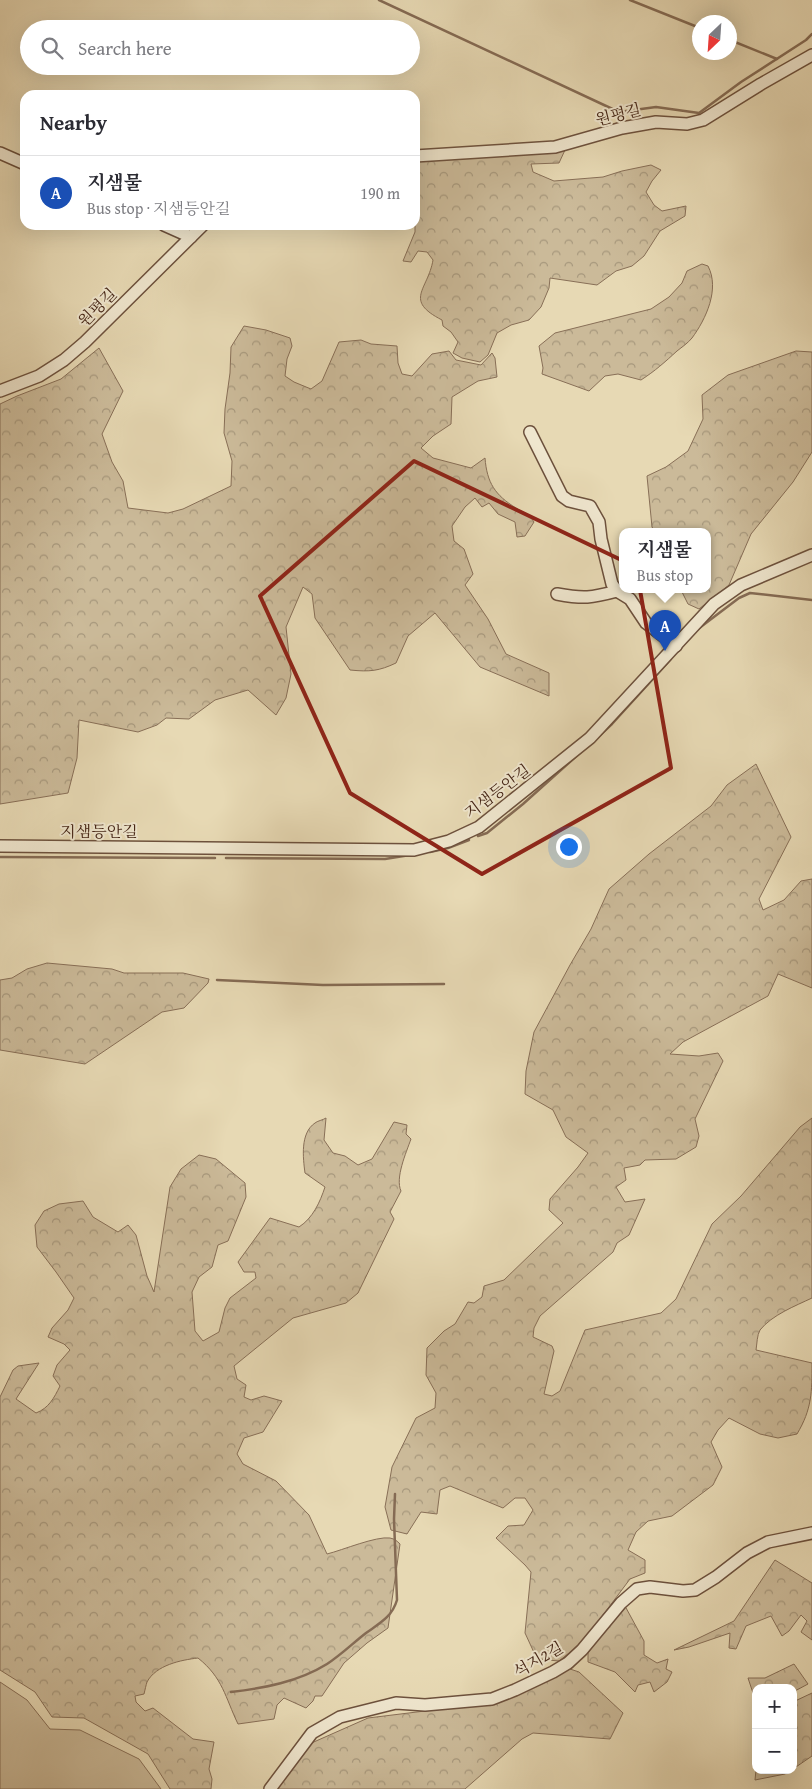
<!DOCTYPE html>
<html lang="en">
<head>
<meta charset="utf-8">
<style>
  body { margin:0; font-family:"Gentium Book Plus","Noto Serif KR",serif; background:#f2f2f3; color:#2b2b33 }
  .controls { position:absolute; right:15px; bottom:15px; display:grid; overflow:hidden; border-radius:10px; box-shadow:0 5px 20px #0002 }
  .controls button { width:45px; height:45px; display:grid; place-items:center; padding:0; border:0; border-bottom:1px solid #e1e1e2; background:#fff; color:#2b2b33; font:25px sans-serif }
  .compass { position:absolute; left:692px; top:15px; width:45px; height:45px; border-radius:50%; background:#fff; box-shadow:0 5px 20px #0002; rotate:205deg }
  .you { position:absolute; left:568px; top:846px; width:18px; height:18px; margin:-12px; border:4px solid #fff; border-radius:50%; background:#1a73e8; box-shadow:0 0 0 8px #1a73e833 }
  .badge { display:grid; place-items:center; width:32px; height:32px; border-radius:50%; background:#8f2418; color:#fff; font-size:16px; font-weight:700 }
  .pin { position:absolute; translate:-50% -41px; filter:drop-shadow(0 1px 2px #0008) }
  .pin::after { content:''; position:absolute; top:26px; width:18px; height:15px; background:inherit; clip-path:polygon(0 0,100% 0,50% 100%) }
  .popup { position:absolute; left:619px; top:528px; width:92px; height:65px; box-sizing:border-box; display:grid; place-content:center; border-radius:10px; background:#fff; filter:drop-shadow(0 1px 4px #0005); font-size:16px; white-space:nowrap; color:#7c7c81 }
  .popup b { font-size:19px; color:#2b2b33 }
  .popup::after { content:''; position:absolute; left:50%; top:100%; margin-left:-10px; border:10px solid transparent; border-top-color:#fff }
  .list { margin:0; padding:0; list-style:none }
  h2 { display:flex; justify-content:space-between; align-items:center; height:65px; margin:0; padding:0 20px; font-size:21px }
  h2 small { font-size:16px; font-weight:400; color:#7c7c81 }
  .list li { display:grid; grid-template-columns:32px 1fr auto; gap:15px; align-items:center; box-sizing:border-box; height:75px; padding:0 20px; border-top:1px solid #e1e1e2 }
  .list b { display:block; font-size:19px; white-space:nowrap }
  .list p { margin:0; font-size:16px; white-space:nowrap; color:#7c7c81 }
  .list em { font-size:16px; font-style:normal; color:#7c7c81 }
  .icon { flex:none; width:28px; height:28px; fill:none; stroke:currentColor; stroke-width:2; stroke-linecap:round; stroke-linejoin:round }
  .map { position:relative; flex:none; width:812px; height:1789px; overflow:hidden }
  .search { position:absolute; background:#fff; box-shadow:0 5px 20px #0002; left:20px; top:20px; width:400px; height:55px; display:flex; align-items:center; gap:12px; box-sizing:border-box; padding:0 18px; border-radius:28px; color:#7c7c81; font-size:19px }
  .panel { position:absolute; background:#fff; box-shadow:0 5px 20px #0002; left:20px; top:90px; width:400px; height:140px; border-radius:15px }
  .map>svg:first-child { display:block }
</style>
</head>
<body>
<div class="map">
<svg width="812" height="1789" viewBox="0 0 812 1789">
  <defs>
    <pattern id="forest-crowns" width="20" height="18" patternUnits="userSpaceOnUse" patternTransform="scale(1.25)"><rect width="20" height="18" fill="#cbba99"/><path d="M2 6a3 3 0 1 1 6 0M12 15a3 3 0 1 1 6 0" fill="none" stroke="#a6977c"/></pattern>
  </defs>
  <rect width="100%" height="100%" fill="#e7d9b4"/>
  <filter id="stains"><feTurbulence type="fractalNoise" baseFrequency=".004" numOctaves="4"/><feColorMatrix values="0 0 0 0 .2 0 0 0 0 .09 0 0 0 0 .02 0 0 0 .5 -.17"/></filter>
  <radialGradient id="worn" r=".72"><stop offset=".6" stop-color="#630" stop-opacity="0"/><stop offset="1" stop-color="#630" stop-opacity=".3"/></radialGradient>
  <path fill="#cbba99" stroke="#886f57" d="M0,1682L27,1700L50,1729L80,1730L139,1759L161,1789H0Z"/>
  <g fill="url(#forest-crowns)" stroke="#886f57">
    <path d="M565,150L559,163L531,164L533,172L554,181L603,177L622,171L651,165L661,170L652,181L646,192L654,205L662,211L686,206L685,216L660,231L644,256L632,266L616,271L597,285L550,278L549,288L541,307L529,320L511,325L497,333L488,355L480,362L462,358L453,353L458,342L451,332L443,326L442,320C403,300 428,290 433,260L427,252L418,251L411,262L403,261L415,232V160Z"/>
    <path d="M702,264L708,266C720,289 706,319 692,338C688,343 682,347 677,351C665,362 655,371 641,380L618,374L605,376L589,391L542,374L543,368L539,346L555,333L651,309L669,297L682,283L687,271Z"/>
    <path d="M244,326L266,330L290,338L292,346L287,359L285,376L294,382L311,389L322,381L339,342L361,340L371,344L397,346L398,363L402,374L412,376L432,354L449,351L456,360L481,365L492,353L495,358L497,377L478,381L452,397L451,424L433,436L421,448L433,458L471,468L485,458C487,483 495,495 516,508C524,513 529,514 534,522L525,536L517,537L515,522L498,514L489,503L482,507L475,498L465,507L452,526L454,541L464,549L473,574L465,585L488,619L506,654L549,673V696L480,667L435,613L408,636L396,663C379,671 370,672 350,670L315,618L312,594L303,587L286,627L291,674L286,698L276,715L248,690L215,700L189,719L166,718L157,725L138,732L79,720L77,758L68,793L0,804V404L17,396L61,379L99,348L123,391L102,434L112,462L123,481L128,508L168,513L183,509L231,486L232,461L224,433L225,409L230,373L231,347Z"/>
    <path d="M796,351L812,352V452L793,482L751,534L729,585L699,609L688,604L681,590H708V532H655L652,527L647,476L666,467L688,451L703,419L702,395L728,375Z"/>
    <path d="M756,764L791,837L759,899L763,910L784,900L801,881L812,879V988L778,974L768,996L683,1042L670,1054L699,1056L718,1053L723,1061L695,1119L699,1136L696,1147L676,1159L645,1160L640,1165L624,1168L626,1180L616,1187L625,1202L645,1199L629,1235L617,1243L613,1252L540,1316L534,1328L533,1337L552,1346L554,1351L544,1394L552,1396L560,1391L585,1330L661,1313L676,1299L712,1224L741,1196L800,1127L812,1118V1298C795,1306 772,1315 760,1330C757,1335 757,1344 756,1350L812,1363C812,1392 812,1409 797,1434L778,1438L760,1434L729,1418L718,1430L711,1442L722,1467L713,1485L672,1516L648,1521L636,1532L628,1550L645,1560V1573L630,1579L582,1643L559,1661L537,1659L525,1633L531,1572L525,1565L496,1538L508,1526L524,1525L533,1510L525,1498H515L503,1508L450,1486L440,1490L437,1514L421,1512L407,1534L391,1530L385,1507L392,1467L416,1418L435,1408L436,1393L426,1375L427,1348L444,1331L455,1324L468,1302L474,1303L482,1297L484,1286L504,1280L563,1223L549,1210L550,1199L578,1167L588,1153L566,1137L553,1110L525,1094L526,1071L534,1032L570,965L591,929L609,889L649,854L711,806L727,785Z"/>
    <path d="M47,963L112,969L124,973H183L209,979L208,983L184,1008L162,1012L85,1064L0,1050V980L12,978L27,969Z"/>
    <path d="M326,1118L324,1140L333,1153L345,1156L358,1165L372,1159L394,1122L407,1125L406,1134L411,1139C406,1153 395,1178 401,1191L390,1212L394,1219L358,1293L346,1303L293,1318L234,1366L237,1379L246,1385L244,1397L251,1400L264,1396L282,1401L263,1432L244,1438L237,1454L243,1464L276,1481L309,1515L327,1554C343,1550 376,1536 390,1538C395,1539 397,1541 400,1544L388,1628L367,1643L344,1663L322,1696H315L313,1701L306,1708L284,1698L277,1705L274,1719L238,1724C225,1697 223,1678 198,1658C181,1660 156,1665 147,1682C146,1685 145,1690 144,1694L135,1696L136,1702L145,1711L153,1708L193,1739L214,1742L209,1769L212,1779L211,1789H170L148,1754L84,1718L52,1717L35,1692L0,1670V1397L13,1370L18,1366L39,1363L16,1399L36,1413C49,1408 54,1398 60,1386L53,1376L57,1365L70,1350L64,1344L48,1337L52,1328L68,1310L74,1298L56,1272L37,1247L35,1225L44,1211L59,1204L83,1201L93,1217L118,1232L128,1225L136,1235L147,1276L154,1292L170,1187L181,1169L199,1155L216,1159L245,1183L246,1197L228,1241L218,1245L212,1267L199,1277L192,1292L195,1331L203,1341L219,1332L225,1308L230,1298L256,1278L255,1272H244L238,1262L270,1218L299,1227C313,1218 320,1202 325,1187L305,1173C303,1158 300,1133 315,1123C317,1121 323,1120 326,1118Z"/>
    <path d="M775,1560L812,1583V1640L801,1632L807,1621L801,1615L789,1631L782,1636L771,1616L746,1626L736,1649L729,1648L730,1633L689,1647L674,1650L734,1621Z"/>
    <path d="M625,1606L644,1641V1655L657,1663L668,1659L666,1669L672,1672L667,1682L654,1692L650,1682L638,1685L635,1692L615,1672L588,1662V1653L605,1628Z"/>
    <path d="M794,1664L808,1684L793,1692V1688H756V1702L748,1678H765Z"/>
    <path d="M570,1669L579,1672L623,1713L610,1739L533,1733L522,1739L465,1789H273L307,1745L368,1718L498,1702Z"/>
    <path d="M812,1693V1756L793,1769V1741L797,1736L793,1731V1702Z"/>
    <path d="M756,1770H791L785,1774L755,1780Z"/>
  </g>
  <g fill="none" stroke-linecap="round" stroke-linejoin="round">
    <g stroke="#856b54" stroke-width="2.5">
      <path d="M379,0L619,112L656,107L699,113L741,82L806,40L812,34"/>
      <path d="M630,0L700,28"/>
      <path d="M730,40L777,59"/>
      <path d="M698,629L739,598L750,593L812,600"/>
      <path d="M598,737L612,724L671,659"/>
      <path d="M478,836L487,833L523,804L581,752"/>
      <path d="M430,852L448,848L469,840"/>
      <path d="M0,857L215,858"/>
      <path d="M226,858L385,859L410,855"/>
      <path d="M217,980L323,985L444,984"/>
      <path d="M231,1692C264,1688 298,1682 327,1664C341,1655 353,1643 366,1633C380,1623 392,1617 397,1600L394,1519L395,1494"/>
    </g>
    <g stroke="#6d513d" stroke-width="14">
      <g id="minor">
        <path d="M0,153L25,164"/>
        <path d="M415,156L555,147L622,128L656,122L687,124L703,120L761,84L812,55"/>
        <path d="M164,225L191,237"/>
        <path d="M0,391L39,376L64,360L85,342L203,225"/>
        <path d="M530,432L562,496L569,501L590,506L599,522L601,539L612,584L617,591L630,599L646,623L676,646"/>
        <path d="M557,594C584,599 591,598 617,591"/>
        <path d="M0,846L414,850L449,841L479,827L590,738L714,604L741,585L812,555"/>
        <path d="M270,1789L312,1733L340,1717L396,1703L425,1705L492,1699L515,1690L553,1672L568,1663L582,1650L621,1603L637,1589L650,1587L683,1591L695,1590L716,1577L747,1553L768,1542L812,1533"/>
      </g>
    </g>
    <use href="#minor" stroke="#efe6ce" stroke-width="11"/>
  </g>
  <path fill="none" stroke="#8f2418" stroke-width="4" stroke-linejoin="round" d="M414,461L636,567L671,768L482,874L350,793L260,596Z"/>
  <g text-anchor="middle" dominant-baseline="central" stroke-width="4" stroke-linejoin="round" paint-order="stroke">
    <g font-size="16" fill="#442415" stroke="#efe6ce">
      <text transform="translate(618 114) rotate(-14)">원평길</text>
      <text transform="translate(97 307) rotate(-45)">원평길</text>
      <text transform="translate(497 791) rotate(-37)">지샘등안길</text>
      <text x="99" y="831">지샘등안길</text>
      <text transform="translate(538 1659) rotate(-30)">석지2길</text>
    </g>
  </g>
  <rect width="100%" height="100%" filter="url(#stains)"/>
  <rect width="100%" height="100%" fill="url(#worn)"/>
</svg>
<div class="controls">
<button>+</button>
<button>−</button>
</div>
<svg class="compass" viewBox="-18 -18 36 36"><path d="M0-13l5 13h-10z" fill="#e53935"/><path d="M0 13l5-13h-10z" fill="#7c7c81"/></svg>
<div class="you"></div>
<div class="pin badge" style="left:665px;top:651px;background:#1a4fb4">A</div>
<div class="popup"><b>지샘물</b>Bus stop</div>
<div class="search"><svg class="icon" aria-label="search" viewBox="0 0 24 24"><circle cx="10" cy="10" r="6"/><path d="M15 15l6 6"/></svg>Search here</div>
<section class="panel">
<h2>Nearby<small></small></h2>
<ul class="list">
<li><span class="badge" style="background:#1a4fb4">A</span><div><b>지샘물</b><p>Bus stop · 지샘등안길</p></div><em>190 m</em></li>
</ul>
</section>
</div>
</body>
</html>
